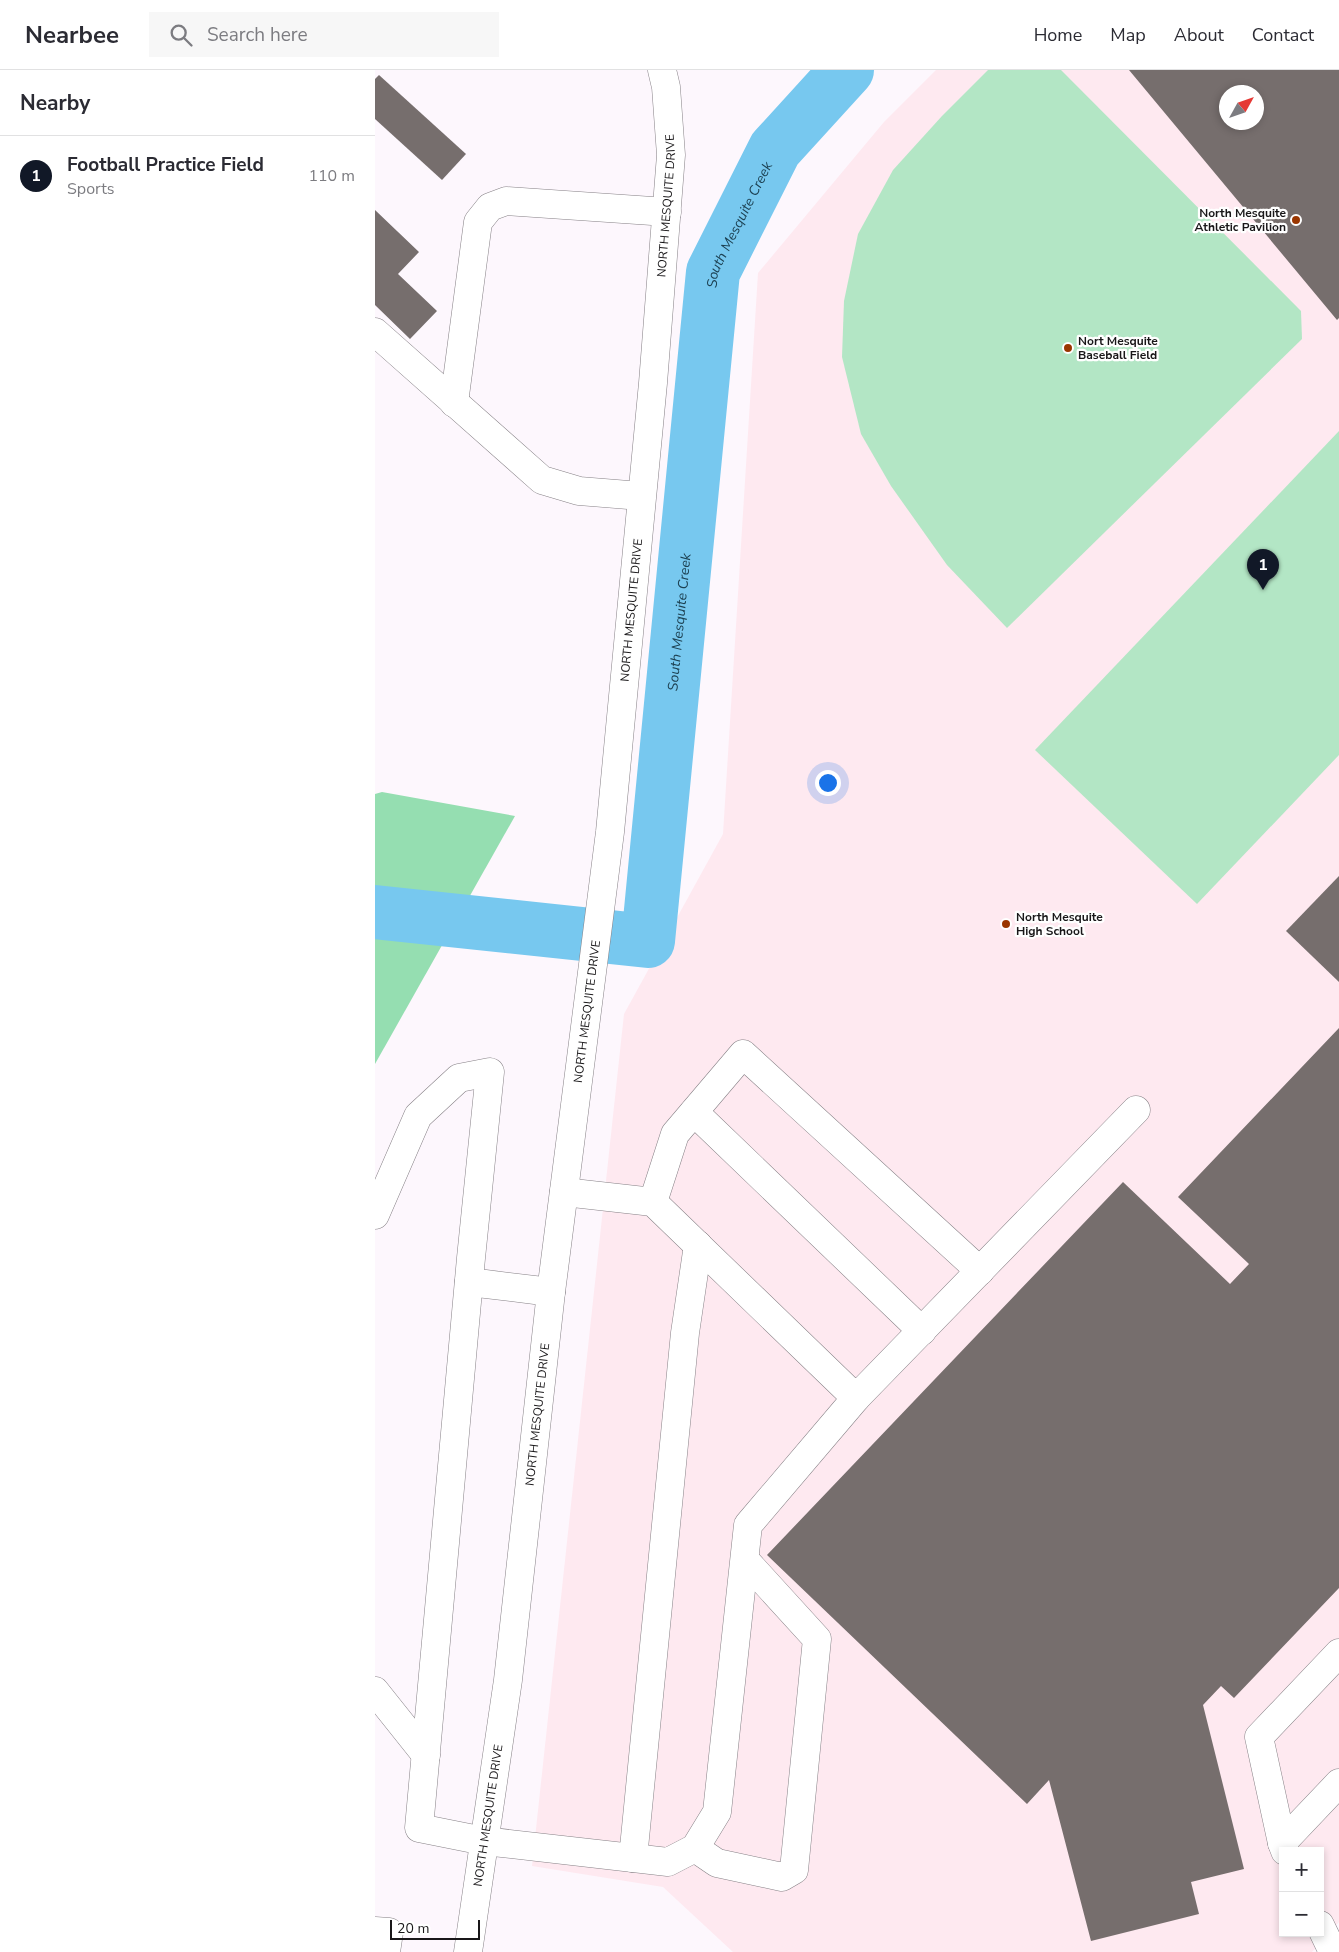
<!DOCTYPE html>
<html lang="en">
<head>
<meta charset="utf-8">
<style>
  body { margin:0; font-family:"Nunito Sans",sans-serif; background:#f7f7f7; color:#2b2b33 }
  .controls { position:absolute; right:15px; bottom:15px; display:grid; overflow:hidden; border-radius:0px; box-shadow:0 2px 8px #0003 }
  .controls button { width:45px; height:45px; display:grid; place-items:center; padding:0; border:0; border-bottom:1px solid #e1e1e2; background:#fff; color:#2b2b33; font:25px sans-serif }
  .compass { position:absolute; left:844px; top:15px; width:45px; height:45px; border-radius:50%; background:#fff; box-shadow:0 2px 8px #0003; rotate:50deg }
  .scale { position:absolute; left:15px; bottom:12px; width:90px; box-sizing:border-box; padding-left:5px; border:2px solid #191719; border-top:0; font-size:14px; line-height:18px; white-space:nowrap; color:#191719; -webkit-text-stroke:4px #fff; paint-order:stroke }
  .you { position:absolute; left:452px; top:712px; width:18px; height:18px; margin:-12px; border:4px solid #fff; border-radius:50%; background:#1a73e8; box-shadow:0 0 0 8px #1a73e833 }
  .badge { display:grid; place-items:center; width:32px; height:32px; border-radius:50%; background:#111827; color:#fff; font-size:16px; font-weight:700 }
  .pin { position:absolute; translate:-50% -41px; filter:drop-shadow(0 1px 2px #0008) }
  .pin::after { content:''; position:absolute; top:26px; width:18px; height:15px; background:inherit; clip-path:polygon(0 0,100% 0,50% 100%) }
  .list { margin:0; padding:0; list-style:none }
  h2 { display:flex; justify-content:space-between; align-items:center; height:65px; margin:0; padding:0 20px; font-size:21px }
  h2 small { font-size:16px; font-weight:400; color:#7c7c81 }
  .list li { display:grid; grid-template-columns:32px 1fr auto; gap:15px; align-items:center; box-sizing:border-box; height:80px; padding:0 20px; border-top:1px solid #e1e1e2 }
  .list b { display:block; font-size:19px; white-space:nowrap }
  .list p { margin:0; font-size:16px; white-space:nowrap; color:#7c7c81 }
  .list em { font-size:16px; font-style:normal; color:#7c7c81 }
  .icon { flex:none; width:28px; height:28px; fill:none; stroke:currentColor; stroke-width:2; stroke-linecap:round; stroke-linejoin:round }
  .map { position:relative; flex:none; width:964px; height:1882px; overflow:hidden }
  header { display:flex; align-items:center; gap:30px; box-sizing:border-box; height:70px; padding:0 25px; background:#fff; border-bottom:1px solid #e1e1e2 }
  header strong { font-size:24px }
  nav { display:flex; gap:28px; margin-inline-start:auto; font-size:18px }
  .search { width:350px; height:45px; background:#f7f7f7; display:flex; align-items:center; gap:12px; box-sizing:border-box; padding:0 18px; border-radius:0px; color:#7c7c81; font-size:19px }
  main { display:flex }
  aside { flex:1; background:#fff }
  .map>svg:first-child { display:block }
</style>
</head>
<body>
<header>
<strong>Nearbee</strong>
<div class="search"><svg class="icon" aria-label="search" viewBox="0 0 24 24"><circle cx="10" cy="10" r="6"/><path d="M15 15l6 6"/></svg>Search here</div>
<nav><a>Home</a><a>Map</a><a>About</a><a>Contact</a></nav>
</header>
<main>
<aside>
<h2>Nearby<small></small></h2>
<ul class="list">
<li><span class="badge">1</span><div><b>Football Practice Field</b><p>Sports</p></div><em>110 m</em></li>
</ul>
</aside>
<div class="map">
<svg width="964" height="1882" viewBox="0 0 964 1882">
  <rect width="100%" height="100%" fill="#fdf7fd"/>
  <path fill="#fee9f0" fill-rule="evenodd" d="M561,0H964V1852L937,1882H358L288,1817L157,1796L249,944L348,764L383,203L509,52ZM852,22H882V52H852ZM908,1781H945V1863H908Z"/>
  <g fill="#b3e6c5">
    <path d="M613,0H686L926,241L927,269L632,558L572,495L516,416L486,364L467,287L469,231L483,164L518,100L567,46Z"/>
    <path d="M964,361V685L822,834L660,680Z"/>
  </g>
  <path fill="#95deb1" d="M7,722L140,746L0,994V724Z"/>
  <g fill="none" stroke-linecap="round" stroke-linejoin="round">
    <path stroke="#77c8ef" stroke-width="54" id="s1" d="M0,842L273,871L338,202L400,79L472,0"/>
  </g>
  <g fill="#766e6d" fill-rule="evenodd">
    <path d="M754,0H964V248L962,250ZM852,22H882V52H852Z"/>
    <path d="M4,5L91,84L67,110L0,49V9Z"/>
    <path d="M0,140L44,182L23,204L62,241L35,269L0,235Z"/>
    <path d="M964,806V912L911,861Z"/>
    <path d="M964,958V1518L859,1628L846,1616L828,1635L869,1799L816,1812L824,1844L716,1871L674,1710L652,1734L392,1485L748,1112L855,1214L874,1194L803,1127Z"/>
  </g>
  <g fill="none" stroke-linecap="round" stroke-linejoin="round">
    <g stroke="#868186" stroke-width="29">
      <g id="minor">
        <path d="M0,262L167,410L204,421L266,426"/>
        <path d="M79,333L103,152L115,137L131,131L292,142"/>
        <path d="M319,1042L547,1261"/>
        <path d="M189,1122L278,1132L481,1328L761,1040"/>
        <path d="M278,1132L300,1064L368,984L605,1201"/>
        <path d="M0,1145L43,1046L84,1008L115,1002L96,1188L44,1758L109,1771L293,1792L320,1778L342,1742L373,1455L481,1328"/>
        <path d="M94,1212L176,1222"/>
        <path d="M0,1621L51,1685"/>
        <path d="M907,1773L964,1713"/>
        <path d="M320,1778L342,1793L407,1807L419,1800L442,1569L370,1490"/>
        <path d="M910,1781L907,1773L884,1667L964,1583"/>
        <path d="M258,1788L310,1263L323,1175"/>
        <path d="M945,1855L958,1882"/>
        <path d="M0,1861L14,1862L11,1882"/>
        <path id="s2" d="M93,1882L133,1610L176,1222L235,762L278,313L296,85L291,17L287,0"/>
      </g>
    </g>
    <use href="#minor" stroke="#fff" stroke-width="28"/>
  </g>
  <g fill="#9a3600" stroke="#fff" stroke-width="2">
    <circle cx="921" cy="150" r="5"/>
    <circle cx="693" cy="278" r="5"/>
    <circle cx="631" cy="854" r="5"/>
  </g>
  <g text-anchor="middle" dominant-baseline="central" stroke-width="4.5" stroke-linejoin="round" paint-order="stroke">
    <g font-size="12" fill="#191719" stroke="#fff">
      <text stroke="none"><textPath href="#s2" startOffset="1758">NORTH MESQUITE DRIVE</textPath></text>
      <text stroke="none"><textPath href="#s2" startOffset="1352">NORTH MESQUITE DRIVE</textPath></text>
      <text stroke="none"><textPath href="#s2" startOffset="948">NORTH MESQUITE DRIVE</textPath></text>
      <text stroke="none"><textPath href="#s2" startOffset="542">NORTH MESQUITE DRIVE</textPath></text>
      <text stroke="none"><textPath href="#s2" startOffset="138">NORTH MESQUITE DRIVE</textPath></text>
    </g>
    <g font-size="12" font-weight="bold" fill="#191719" stroke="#fff" text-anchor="start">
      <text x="911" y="143" text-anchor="end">North Mesquite<tspan x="911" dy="14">Athletic Pavilion</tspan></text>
      <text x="703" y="271">Nort Mesquite<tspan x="703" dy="14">Baseball Field</tspan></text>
      <text x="641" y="847">North Mesquite<tspan x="641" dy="14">High School</tspan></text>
    </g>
    <g font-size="14" font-style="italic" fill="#1d4152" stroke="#fff">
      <text stroke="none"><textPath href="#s1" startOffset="1000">South Mesquite Creek</textPath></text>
      <text stroke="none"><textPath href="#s1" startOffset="595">South Mesquite Creek</textPath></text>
    </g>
  </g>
</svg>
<div class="controls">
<button>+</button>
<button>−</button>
</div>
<svg class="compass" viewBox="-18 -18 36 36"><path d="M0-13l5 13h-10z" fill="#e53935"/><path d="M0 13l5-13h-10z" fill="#7c7c81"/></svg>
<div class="scale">20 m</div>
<div class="you"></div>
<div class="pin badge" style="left:888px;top:520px">1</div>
</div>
</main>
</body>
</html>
